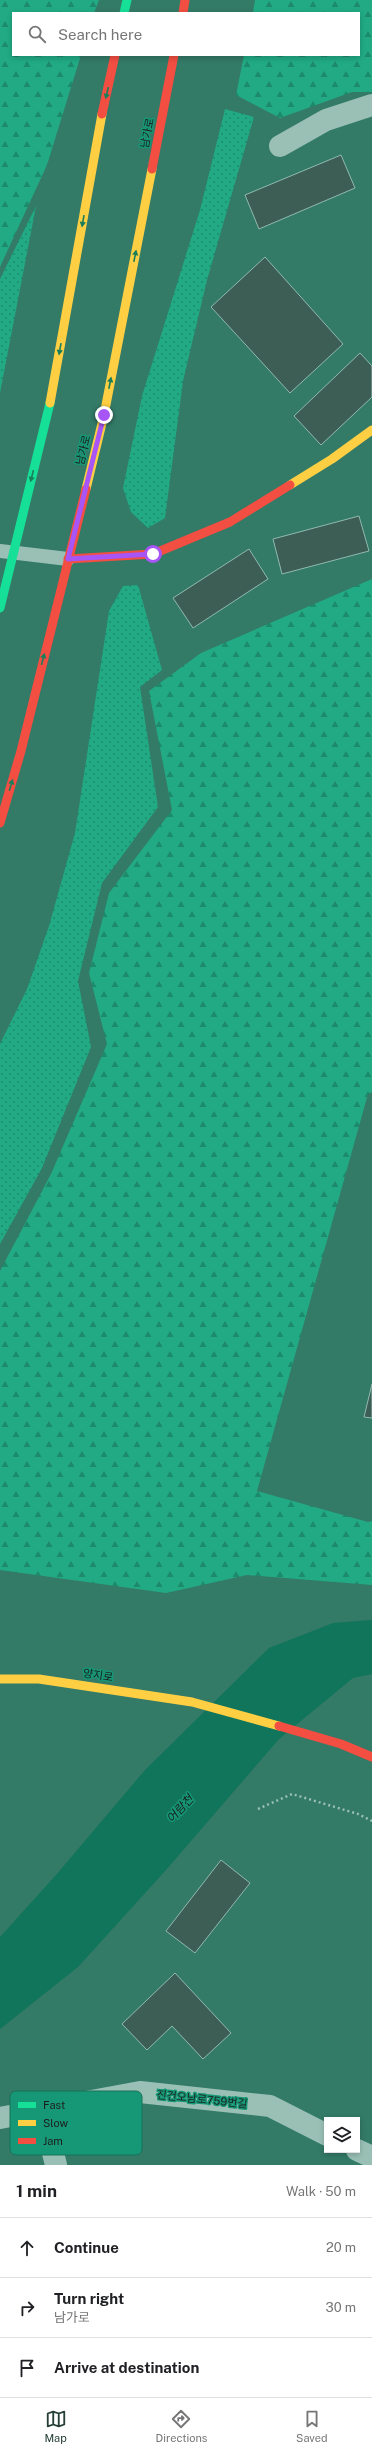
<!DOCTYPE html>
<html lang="en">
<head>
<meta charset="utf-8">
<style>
  body { margin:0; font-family:"Public Sans","Noto Sans KR",sans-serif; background:#f6f6f6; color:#202124 }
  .controls { position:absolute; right:12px; bottom:12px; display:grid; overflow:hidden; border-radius:0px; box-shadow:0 2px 6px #0003 }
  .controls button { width:36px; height:36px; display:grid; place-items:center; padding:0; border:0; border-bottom:1px solid #e0e0e0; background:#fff; color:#202124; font:20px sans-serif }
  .stop { position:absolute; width:12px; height:12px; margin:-9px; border:3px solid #a855f7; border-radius:50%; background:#fff }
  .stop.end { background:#a855f7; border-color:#fff; box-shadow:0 1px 4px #0008 }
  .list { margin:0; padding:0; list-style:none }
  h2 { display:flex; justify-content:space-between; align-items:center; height:52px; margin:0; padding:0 16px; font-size:17px }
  h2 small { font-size:13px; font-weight:400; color:#757577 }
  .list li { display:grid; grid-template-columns:26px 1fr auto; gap:12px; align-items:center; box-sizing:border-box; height:60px; padding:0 16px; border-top:1px solid #e0e0e0 }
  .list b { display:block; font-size:15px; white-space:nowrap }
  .list p { margin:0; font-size:13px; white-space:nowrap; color:#757577 }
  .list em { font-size:13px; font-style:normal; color:#757577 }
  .icon { flex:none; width:22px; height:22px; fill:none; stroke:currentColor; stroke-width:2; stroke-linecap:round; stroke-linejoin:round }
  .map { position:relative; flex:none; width:372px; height:2165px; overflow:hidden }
  .search { position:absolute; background:#fff; box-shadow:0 2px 6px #0003; left:12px; right:12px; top:12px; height:44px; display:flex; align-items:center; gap:10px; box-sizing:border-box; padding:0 14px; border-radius:0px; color:#757577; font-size:15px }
  .sheet { height:232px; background:#fff }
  nav { display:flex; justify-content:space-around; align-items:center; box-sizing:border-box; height:56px; border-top:1px solid #e0e0e0; background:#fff; font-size:11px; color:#757577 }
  nav a { display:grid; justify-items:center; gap:2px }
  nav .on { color:#253e37 }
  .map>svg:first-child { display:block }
</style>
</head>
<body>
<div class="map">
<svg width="372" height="2165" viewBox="0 0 372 2165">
  <defs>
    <pattern id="grass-dots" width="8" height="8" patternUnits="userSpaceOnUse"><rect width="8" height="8" fill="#21aa84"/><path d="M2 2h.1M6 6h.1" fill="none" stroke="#1c8a6b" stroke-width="1.8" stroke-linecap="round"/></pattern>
    <pattern id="forest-firs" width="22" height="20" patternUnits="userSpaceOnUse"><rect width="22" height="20" fill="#21aa84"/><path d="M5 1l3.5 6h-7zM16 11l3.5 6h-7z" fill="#1c8a6b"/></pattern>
  </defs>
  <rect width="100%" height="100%" fill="#337a67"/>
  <g fill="url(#grass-dots)">
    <path d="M225,109L254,117L207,280L183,381L165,518L148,528L131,512L123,488L142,396L200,210Z"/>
    <path d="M36,206L0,393V279Z"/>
    <path d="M138,585L162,670L140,687L158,807L102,883L78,981L91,1047L42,1168L0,1244V1044L27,989L49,926L75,833L109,611L123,586Z"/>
  </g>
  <g fill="url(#forest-firs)">
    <path d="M0,0H99L94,13H13V55H81L47,165L0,267Z"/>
    <path d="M255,0H372V92H352L280,118L236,95L244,55H359V13H253Z"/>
    <path d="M372,579V1092L368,1094L257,1491L368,1522L372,1521V1585L247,1575L166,1593L0,1570V1271L51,1174L107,1044L89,973L109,893L172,810L149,691L201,653Z"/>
  </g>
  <path fill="#11755b" d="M372,1620V1674L353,1678L279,1739L166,1870L78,1967L0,2029V1937L56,1875L145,1770L269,1648L333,1623Z"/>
  <g fill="#3c5e55" stroke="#91baaf">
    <path d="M341,155L355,188L259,229L245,195Z"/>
    <path d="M265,257L343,344L290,393L211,307Z"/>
    <path d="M360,353L372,366V397L321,445L294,416Z"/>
    <path d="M359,516L369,551L282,574L273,539Z"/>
    <path d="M249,549L268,579L193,628L173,598Z"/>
    <path d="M372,1384V1418L364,1417Z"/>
    <path d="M221,1860L250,1883L195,1953L166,1931Z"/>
    <path d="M175,1973L231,2033L203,2059L172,2026L147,2050L122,2024Z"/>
  </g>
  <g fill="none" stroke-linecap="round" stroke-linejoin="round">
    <path stroke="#9ac0b5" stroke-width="2.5" stroke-dasharray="2 3" stroke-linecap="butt" d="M258,1809L292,1794L358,1814L372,1821"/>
    <path stroke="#9ac0b5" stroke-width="14" d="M0,551L68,559"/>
    <g stroke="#9ac0b5" stroke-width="22">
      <path d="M280,146L326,120L372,105"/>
      <path d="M42,2109L56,2165"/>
      <path d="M0,2118L140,2092L270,2106L327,2135"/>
      <path d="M357,2150L372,2157"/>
    </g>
    <g stroke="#16e098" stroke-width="9">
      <path d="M124,13L127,0"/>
      <path d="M0,608L50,403"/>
    </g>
    <g stroke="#ffcf43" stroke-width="9">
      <path d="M50,403L102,114"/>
      <path d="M290,485L332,459L372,430"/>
      <path d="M86,489L104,415L152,169"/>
      <path d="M0,1679H39L192,1702L279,1726"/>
    </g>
    <g stroke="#f24e42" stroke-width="9">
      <path d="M183,13L185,0"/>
      <path d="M102,114L115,55"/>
      <path d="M152,169L174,55"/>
      <path d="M68,559L153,554L230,522L290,485"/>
      <path d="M0,823L21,751L86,489"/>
      <path d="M279,1726L341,1744L372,1757"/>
    </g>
  </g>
  <defs><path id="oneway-solid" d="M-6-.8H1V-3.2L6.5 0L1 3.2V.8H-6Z"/></defs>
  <g fill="#1a7e5a">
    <use href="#oneway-solid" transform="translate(107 93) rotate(103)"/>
    <use href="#oneway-solid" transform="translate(83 221) rotate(100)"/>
    <use href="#oneway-solid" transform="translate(135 256) rotate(-79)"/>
    <use href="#oneway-solid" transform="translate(60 349) rotate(100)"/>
    <use href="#oneway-solid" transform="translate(110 383) rotate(-79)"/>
    <use href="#oneway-solid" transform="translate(32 476) rotate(104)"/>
    <use href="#oneway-solid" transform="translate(43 659) rotate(-76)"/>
    <use href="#oneway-solid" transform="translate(11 785) rotate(-74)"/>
  </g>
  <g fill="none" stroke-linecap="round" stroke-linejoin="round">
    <path stroke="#a855f7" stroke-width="5" d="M104,415L68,559L153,554"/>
  </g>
  <g text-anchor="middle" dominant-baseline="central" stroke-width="3" stroke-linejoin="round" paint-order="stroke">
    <g font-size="11" fill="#1d1d1d" stroke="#169775">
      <text transform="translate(147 133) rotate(-79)">남가로</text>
      <text transform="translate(83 450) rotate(-76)">남가로</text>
      <text transform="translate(98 1675) rotate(8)">양지로</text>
      <text transform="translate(202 2099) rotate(6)">진건오남로759번길</text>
    </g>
    <g font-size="12" font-style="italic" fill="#191d1c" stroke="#169775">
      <text transform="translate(180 1809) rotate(-47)">어람천</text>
    </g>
  </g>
  <rect x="10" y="2091" width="132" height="64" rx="6" fill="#169775" stroke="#18725b" stroke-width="1"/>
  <rect x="18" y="2102" width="18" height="6" fill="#16e098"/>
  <rect x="18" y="2120" width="18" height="6" fill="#ffcf43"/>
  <rect x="18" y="2138" width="18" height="6" fill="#f24e42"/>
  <g font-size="11" fill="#1d1d1d">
    <text x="43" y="2109">Fast</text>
    <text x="43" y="2127">Slow</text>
    <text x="43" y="2145">Jam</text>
  </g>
</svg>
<div class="controls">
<button><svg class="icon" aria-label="layers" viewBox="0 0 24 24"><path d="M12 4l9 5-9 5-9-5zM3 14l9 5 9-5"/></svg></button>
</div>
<div class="stop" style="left:153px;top:554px"></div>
<div class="stop end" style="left:104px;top:415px"></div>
<div class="search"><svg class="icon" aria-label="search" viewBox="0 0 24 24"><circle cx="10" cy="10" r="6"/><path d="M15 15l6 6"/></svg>Search here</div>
</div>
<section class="sheet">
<h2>1 min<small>Walk · 50 m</small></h2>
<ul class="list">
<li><svg class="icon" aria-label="ahead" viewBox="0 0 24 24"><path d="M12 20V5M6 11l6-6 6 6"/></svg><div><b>Continue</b></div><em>20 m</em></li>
<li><svg class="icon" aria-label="right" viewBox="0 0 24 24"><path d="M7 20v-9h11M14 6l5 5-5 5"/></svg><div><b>Turn right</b><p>남가로</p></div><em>30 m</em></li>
<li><svg class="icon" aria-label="arrive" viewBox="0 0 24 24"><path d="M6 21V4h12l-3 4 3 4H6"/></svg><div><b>Arrive at destination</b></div></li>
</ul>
</section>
<nav>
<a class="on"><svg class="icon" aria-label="map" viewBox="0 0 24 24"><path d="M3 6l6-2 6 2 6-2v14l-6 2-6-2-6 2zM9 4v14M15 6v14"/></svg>Map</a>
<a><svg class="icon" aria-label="directions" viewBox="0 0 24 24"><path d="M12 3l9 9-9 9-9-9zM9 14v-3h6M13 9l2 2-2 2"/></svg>Directions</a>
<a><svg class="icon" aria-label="saved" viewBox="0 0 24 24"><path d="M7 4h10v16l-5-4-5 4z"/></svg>Saved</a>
</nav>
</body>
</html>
